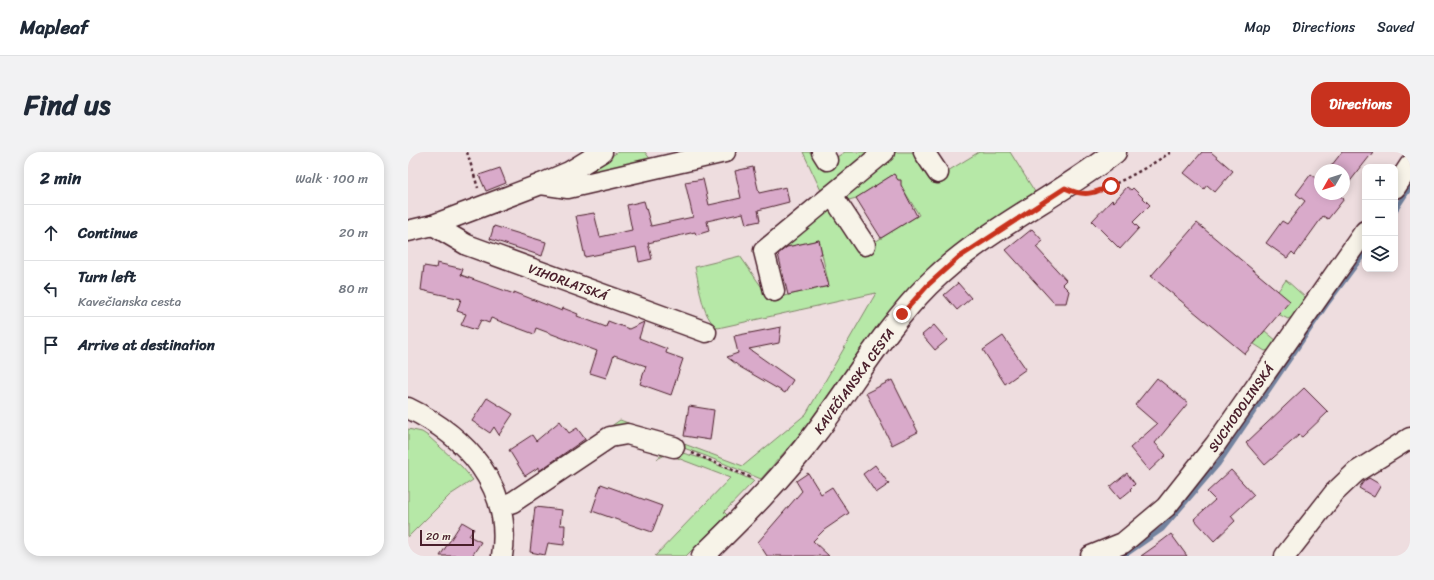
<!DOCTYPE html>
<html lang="en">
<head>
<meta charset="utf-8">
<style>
  body { margin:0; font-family:Sriracha,sans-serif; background:#f2f2f3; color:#1f2937 }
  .controls { position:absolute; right:12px; top:12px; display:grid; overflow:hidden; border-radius:8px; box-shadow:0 2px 10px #0003 }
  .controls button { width:36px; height:36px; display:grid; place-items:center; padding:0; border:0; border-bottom:1px solid #e0e1e3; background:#fff; color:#1f2937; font:20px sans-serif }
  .compass { position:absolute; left:906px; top:12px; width:36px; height:36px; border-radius:50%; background:#fff; box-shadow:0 2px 10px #0003; rotate:231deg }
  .scale { position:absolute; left:12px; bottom:10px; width:54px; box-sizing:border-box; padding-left:4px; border:2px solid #4a1f2b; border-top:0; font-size:11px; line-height:14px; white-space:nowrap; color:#4a1f2b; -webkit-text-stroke:3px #f7f3e8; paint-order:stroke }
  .stop { position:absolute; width:12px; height:12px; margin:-9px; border:3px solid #c8321e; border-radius:50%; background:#fff }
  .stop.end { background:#c8321e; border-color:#fff; box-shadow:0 1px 4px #0008 }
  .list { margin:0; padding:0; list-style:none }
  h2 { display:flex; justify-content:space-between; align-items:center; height:52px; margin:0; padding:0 16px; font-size:17px }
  h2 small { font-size:13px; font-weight:400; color:#747a83 }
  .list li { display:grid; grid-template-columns:26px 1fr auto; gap:12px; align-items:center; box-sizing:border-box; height:56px; padding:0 16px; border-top:1px solid #e0e1e3 }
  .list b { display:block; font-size:15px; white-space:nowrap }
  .list p { margin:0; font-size:13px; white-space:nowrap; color:#747a83 }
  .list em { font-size:13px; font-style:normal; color:#747a83 }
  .icon { flex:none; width:22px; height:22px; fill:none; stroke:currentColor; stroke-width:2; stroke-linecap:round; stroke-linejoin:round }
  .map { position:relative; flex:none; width:1002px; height:404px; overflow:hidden; border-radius:16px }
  header { display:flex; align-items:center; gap:24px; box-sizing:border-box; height:56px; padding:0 20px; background:#fff; border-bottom:1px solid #e0e1e3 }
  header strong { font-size:19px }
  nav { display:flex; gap:22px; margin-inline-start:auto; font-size:14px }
  .intro { display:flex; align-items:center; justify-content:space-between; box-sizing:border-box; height:96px; padding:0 24px }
  h1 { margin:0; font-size:28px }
  .button { padding:10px 18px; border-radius:16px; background:#c8321e; color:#fff; font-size:14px; font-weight:700 }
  main { display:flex; gap:24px; padding:0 24px }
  aside { flex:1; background:#fff; border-radius:16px; box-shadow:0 2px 10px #0003 }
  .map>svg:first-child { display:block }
</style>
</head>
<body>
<header>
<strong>Mapleaf</strong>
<nav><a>Map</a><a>Directions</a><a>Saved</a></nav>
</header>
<div class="intro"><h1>Find us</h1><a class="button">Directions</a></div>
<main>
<aside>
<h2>2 min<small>Walk · 100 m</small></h2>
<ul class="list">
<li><svg class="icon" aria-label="ahead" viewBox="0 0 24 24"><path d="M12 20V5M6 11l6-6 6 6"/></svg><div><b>Continue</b></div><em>20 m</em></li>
<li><svg class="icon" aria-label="left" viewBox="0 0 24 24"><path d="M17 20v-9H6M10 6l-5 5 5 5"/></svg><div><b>Turn left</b><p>Kavečianska cesta</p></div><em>80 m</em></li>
<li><svg class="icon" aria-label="arrive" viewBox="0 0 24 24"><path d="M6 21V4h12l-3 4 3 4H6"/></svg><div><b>Arrive at destination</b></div></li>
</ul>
</aside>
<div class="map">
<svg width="1002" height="404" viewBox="0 0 1002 404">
  <rect width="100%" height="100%" fill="#eedddf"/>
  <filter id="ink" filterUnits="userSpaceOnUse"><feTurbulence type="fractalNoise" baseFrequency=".025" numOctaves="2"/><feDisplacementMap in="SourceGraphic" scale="8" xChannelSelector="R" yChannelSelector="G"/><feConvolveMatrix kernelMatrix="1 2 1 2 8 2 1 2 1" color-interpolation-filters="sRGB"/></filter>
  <g filter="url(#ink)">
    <g fill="#b6e8a7" stroke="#808469">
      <path d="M210,0H237L243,8L250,4L252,7L259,2L262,6L268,1L270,4L275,0L280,2L283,0H293L163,29Z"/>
      <path d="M395,0H405L414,14L437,0H469L415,43Z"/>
      <path d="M484,0H508L525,28L571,0H602L627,40L535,105L509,128L491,147L451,199L398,275L353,327L298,304L234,281L108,341L212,268L335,314L398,262L468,141L310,176C293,165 292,134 287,115L332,104L362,147L421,134L411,88L369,97L422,56L452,99L511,63L486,22L448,46L441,48L437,45L436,41Z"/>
      <path d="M878,128L898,146L884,165L880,167L870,162V139Z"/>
      <path d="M857,179L869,189L861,198L857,199L846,192Z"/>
      <path d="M0,277L14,280L20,284L54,315L65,328L42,343L0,385Z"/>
      <path d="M271,300L296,307L346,329L316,360L319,363L278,404H247L322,326L259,302L249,307L256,301Z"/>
    </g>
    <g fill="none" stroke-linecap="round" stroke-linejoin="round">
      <g stroke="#73839f" stroke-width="5.5">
        <path d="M987,58L1002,35"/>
        <path d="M715,404L754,377L810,312L920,150L957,100"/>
      </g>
    </g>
    <g fill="#d9aaca" stroke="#4a1f2b">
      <path d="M794,0H803L825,19L807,40L799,33L796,37L776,21Z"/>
      <path d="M934,0H965L936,37V18H920Z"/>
      <path d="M345,15L351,41L378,35L381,50L350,58L352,69L338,72L335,61L299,69L301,79L288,83L287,80L240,91L244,107L231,110L228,95L177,105L168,64L186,61L192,85L224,78L219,53L236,49L243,74L285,65L277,30L295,27L301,53L333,46L327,19Z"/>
      <path d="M92,16L98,31L78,39L71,23Z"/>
      <path d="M486,22L490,28H493V33L509,64L473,86L448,46Z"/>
      <path d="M903,22L912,29V42H932L931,43L936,47L920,67L915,64L887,103L884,100L879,106L858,91L874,69L879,72L897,49L888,42Z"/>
      <path d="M719,35L723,38L725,36L742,53L725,70L731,76L712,97L684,69L704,48L706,50Z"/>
      <path d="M789,71L882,149L837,202L743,124Z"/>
      <path d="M86,74L138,90L134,104L82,87Z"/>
      <path d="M624,77L635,89L628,95L658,128L654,132L661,139L658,151H646L598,98Z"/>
      <path d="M411,88L414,102H411L421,134L380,143L370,102L379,95Z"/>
      <path d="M29,111L55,117L53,123L106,142V140L154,159L155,156L170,162L169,164L198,175L200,169L221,177L236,170L231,186L259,197L258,201L275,207L263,243L232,232L238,214L206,203L198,226L182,221L189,199L128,176L126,182L83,166L81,171L73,168L68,178L53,173L58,162L49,159L53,147L13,138L16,114L28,116Z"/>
      <path d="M550,131L563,146L549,158L536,143Z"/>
      <path d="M526,173L539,188L527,198L514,183Z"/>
      <path d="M373,175L371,191L341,197L385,228L377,241L332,215L319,205L330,201L326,184Z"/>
      <path d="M595,184L618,217L597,232L575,198Z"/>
      <path d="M749,226L780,251L747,291L758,303L741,319L722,296L749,272L727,253Z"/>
      <path d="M484,228L510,280L484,293L458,241Z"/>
      <path d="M896,236L920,260L894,285L891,283L857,313L838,291Z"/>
      <path d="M79,246L105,262L91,283L86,275L82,281L64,269Z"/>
      <path d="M281,254L306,258L302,288L276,284Z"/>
      <path d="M152,269L161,281L169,276L177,287L131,319V315L117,324L101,298L124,283L128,289Z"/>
      <path d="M467,313L481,332L468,341L455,322Z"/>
      <path d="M823,318L846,343L823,364L827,369L806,389L786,367L807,348L799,340Z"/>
      <path d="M400,321L413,342L424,335L441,361L416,378L405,389L421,404H359L350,390L394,339L388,329Z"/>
      <path d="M719,321L727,332L722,337L723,338L712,347L702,335Z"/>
      <path d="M961,326L973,333L966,345L951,336L956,329Z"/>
      <path d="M193,332L254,354L244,380L184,359Z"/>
      <path d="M127,355L154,358L152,373H157L156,393L140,391L137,403L122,400Z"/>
      <path d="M54,370L66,377L61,384L73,390L64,404H32Z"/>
      <path d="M763,382L779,404H733L750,392Z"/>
    </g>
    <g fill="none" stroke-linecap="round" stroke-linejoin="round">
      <g stroke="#4a1f2b" stroke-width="23">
        <g id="street">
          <path d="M414,0L419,8"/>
          <path d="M516,0L530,21"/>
          <path d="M133,32L161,20L194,0"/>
          <path d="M987,36L1002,13"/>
          <path d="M424,43L457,93"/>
          <path d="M25,73L59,93L298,180"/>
          <path d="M0,79L25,73L133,32L160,36L317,0"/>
          <path d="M366,139L356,99L476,0"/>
          <path d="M0,256C58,284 105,335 94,404"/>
          <path d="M93,354L105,350L202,285L219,282L266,295"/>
          <path d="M683,404L715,391L758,355L807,293L957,79"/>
          <path d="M877,404L927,340L948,320L1002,286"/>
        </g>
      </g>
      <g stroke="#4a1f2b" stroke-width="25">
        <path id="secondary" d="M295,404C335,365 374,326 407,282C445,232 476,177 520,133C574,79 647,47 707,0"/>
      </g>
      <g stroke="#4a1f2b" stroke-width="2.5" stroke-dasharray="3 3" stroke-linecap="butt">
        <path d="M59,0L70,36"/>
        <path d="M686,41C713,30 739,16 763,0"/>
        <path d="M284,301L344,326"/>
      </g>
      <use href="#street" stroke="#f7f3e8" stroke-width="20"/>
      <use href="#secondary" stroke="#f7f3e8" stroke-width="22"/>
    </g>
  </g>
  <g fill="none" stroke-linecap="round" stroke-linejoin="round" filter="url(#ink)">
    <path stroke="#c8321e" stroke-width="5" d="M494,162L520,133L550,106L657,36C676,45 684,42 703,34"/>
  </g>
  <g text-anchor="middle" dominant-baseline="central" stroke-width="4" stroke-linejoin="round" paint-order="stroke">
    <g font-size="13" fill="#4a1f2b" stroke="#f7f3e8">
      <text transform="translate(160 130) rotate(20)">VIHORLATSKÁ</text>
      <text transform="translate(446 229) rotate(-54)">KAVEČIANSKA CESTA</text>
      <text transform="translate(833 256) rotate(-55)">SUCHODOLINSKÁ</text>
    </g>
  </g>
</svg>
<div class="controls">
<button>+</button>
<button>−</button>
<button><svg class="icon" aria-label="layers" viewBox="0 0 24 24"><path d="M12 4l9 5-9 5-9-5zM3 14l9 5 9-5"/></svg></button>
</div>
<svg class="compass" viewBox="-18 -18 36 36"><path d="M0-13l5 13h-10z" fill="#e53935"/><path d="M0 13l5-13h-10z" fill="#747a83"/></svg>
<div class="scale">20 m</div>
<div class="stop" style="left:703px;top:34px"></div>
<div class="stop end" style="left:494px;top:162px"></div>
</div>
</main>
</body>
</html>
